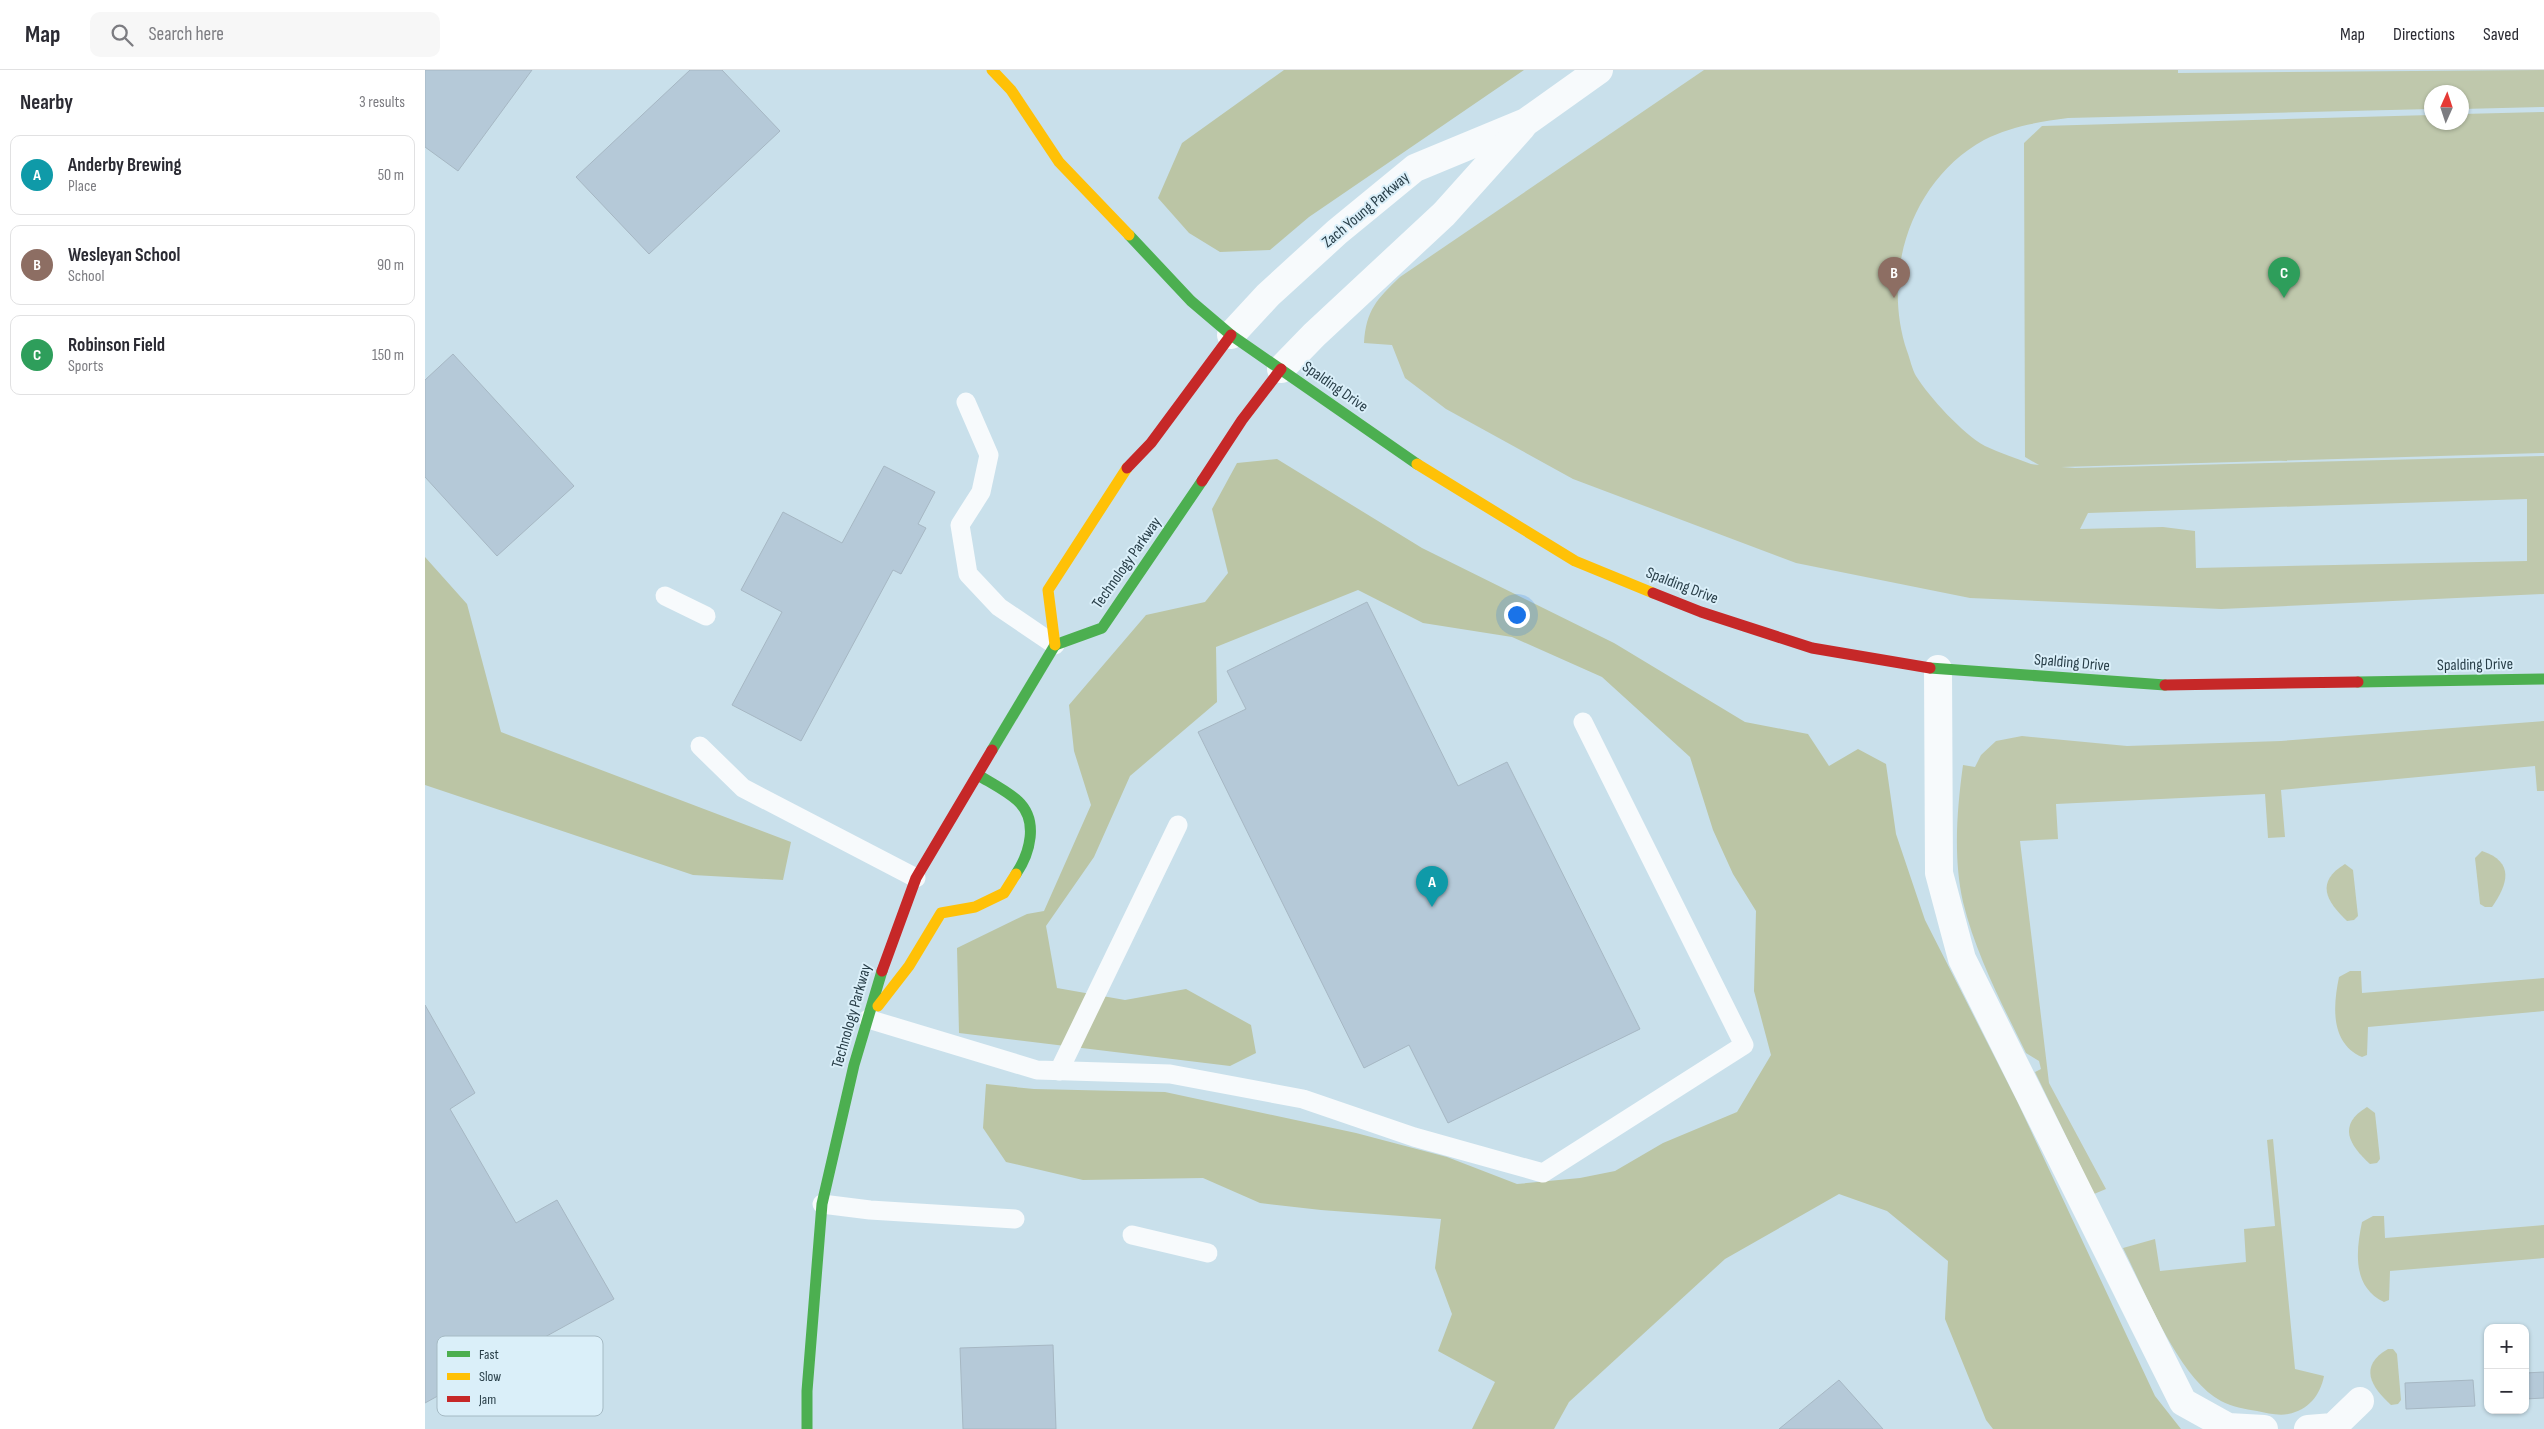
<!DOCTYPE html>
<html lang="en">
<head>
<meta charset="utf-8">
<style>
  body { margin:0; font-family:"Sofia Sans Condensed",sans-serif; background:#f7f7f7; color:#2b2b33 }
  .controls { position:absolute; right:15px; bottom:15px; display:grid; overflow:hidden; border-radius:10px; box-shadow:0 1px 4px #0004 }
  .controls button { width:45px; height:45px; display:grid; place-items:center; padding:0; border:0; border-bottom:1px solid #e1e1e2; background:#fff; color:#2b2b33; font:25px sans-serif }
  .compass { position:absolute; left:1999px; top:15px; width:45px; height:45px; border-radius:50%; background:#fff; box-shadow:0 1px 4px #0004; rotate:3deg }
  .you { position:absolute; left:1091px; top:544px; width:18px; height:18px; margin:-12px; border:4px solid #fff; border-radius:50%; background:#1a73e8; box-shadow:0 0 0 8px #1a73e833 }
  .badge { display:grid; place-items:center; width:32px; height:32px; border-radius:50%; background:#ea580c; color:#fff; font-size:16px; font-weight:700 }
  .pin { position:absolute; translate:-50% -41px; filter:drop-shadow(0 1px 2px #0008) }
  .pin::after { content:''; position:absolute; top:26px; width:18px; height:15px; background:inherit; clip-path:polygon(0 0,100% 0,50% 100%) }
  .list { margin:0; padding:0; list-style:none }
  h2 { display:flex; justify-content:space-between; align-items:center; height:65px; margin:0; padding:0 20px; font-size:21px }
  h2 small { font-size:16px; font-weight:400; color:#7c7c81 }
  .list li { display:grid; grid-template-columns:32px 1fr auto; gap:15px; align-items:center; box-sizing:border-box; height:80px; margin:0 10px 10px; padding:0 10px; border:1px solid #e1e1e2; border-radius:10px }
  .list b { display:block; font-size:19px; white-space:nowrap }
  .list p { margin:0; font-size:16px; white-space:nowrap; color:#7c7c81 }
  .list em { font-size:16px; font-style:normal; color:#7c7c81 }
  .icon { flex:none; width:28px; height:28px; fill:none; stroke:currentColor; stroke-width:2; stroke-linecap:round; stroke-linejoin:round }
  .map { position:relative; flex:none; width:2119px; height:1359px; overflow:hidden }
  header { display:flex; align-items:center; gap:30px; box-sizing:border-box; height:70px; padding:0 25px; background:#fff; border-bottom:1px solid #e1e1e2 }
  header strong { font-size:24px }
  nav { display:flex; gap:28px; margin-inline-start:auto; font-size:18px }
  .search { width:350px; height:45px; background:#f7f7f7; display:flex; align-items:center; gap:12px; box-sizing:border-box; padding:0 18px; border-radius:10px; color:#7c7c81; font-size:19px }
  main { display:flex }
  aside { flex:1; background:#fff }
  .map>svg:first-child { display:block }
</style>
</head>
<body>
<header>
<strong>Map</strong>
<div class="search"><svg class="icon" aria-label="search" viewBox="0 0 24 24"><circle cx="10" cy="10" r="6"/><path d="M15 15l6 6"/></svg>Search here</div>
<nav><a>Map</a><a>Directions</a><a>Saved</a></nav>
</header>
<main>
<aside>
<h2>Nearby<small>3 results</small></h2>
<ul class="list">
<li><span class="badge" style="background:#0f9aa8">A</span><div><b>Anderby Brewing</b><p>Place</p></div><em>50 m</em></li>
<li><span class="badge" style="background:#8d6e63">B</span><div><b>Wesleyan School</b><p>School</p></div><em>90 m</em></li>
<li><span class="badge" style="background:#2e9e5b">C</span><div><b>Robinson Field</b><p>Sports</p></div><em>150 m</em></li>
</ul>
</aside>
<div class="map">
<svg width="2119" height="1359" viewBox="0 0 2119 1359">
  <rect width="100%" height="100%" fill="#c9e0eb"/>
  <g fill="#bfc8ac" fill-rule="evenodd">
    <path d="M1279,0H1753V3L2119,0V37L2037,39L2036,22H2006V39L1643,48C1614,52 1586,56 1559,70C1486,110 1456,204 1482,281C1485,289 1487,299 1491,306C1504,327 1538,364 1560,376C1575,383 1591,388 1606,394L1614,395L1600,387L1599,73L1617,56L2006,45V52H2036L2037,44L2119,42V383L1636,397L1650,398L2119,386V524L1796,539L1545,528L1371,493L1148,409L1021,339L980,308L967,275L939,273C941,240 952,229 975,207ZM2102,429V491L1771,498L1770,461L1738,457L1655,459L1663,443Z"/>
    <path d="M2119,651V721H2112L2110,696L1856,720L1860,767L1843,768L1840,724L1631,734L1633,769L1595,771L1624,1013L1681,1119L1669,1124L1610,1002L1616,999L1614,991L1601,983C1577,934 1551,885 1538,832C1528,788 1532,739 1538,695L1550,697L1556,685L1571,671L1597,666L1702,676L1856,671Z"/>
    <path d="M2057,781C2090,792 2083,814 2067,837H2060L2055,834L2050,788Z"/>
    <path d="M1920,794L1928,800L1933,846L1929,850L1922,851C1901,831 1890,812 1920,794Z"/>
    <path d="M1925,901H1936L1937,923L2119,908V941L1943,957L1942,985L1937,987C1905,973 1908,936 1914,907Z"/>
    <path d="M1942,1037L1950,1043L1955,1089L1952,1093L1945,1094C1924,1075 1912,1055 1942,1037Z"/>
    <path d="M1848,1069L1870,1299L1899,1306C1895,1326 1883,1340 1863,1344C1853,1346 1842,1343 1832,1341C1820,1339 1807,1337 1796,1331C1753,1308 1720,1221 1698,1178L1730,1169L1735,1201L1821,1192L1819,1159L1850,1156L1842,1070Z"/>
    <path d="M1948,1146H1959L1960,1168L2119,1155V1188L1965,1201L1964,1230L1959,1232C1927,1217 1931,1181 1937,1152Z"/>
    <path d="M1963,1279H1968L1972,1284L1976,1330L1973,1334L1966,1335C1946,1317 1933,1296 1963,1279Z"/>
  </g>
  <g fill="#bbc5a5">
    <path d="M859,0H1099L884,147L845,180L795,182L764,163L733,128L757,73Z"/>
    <path d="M852,389L997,478L1189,573L1320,652L1383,664L1404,696L1433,679L1461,694L1471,764L1500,850L1592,1031L1730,1326L1756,1359H1568L1561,1350L1520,1249L1523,1191L1462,1141L1414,1124L1300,1189L1144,1332L1129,1359H1047L1070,1312L1013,1281L1027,1244L1010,1198L1016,1149L896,1140L835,1133L778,1108L658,1110L581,1092L558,1058L561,1014L609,1019L740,1022L931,1063L1022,1087L1092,1114L1155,1108L1190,1101L1238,1073L1312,1042L1346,985L1329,921L1331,841L1308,804L1288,760L1265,687L1177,607L1087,567L998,553L933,520L791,577L792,632L705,706L669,787L621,856L632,918L700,930L761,919L826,955L831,983L805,996L534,963L532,878L602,844L619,841L666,735L649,681L644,635L721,545L780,532L803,503L787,439L812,393Z"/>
    <path d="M0,487L42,534L76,662L366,772L358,810L268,805L0,715Z"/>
  </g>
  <g fill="#b5c9d8" stroke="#a6b7c3">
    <path d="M0,0H107L33,101L0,77Z"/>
    <path d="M265,0H297L355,61L224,184L151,107Z"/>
    <path d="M28,284L149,416L72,486L0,407V310Z"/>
    <path d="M459,396L510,422L493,454L501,458L476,504L468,500L376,671L307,635L357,542L316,520L358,442L417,473Z"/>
    <path d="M942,532L1033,716L1082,692L1215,959L1023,1053L984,975L939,998L773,662L821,639L802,601Z"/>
    <path d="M0,935L50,1023L25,1039L91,1153L132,1130L189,1229L0,1333Z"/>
    <path d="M628,1275L631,1359H538L535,1278Z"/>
    <path d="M2119,1302V1328L2100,1329V1303Z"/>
    <path d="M1414,1310L1458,1359H1354Z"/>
    <path d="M2048,1310L2050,1336L1981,1339L1980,1313Z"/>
  </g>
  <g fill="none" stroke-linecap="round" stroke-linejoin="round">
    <g stroke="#f7fafc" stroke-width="19">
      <path d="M541,332L564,385L556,422L535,455L543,504L574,537L630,575"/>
      <path d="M240,526L281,546"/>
      <path d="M275,676L318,718L491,808"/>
      <path d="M443,949L612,1000L745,1004L878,1029L989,1067L1118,1103L1319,975L1158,652"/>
      <path d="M634,1001L753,755"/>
      <path d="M397,1134L445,1140L590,1149"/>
      <path d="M707,1165L783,1183"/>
    </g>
    <g stroke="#f7fafc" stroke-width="28">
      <path d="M806,265L843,225L912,162L990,98L1101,52L1174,0"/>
      <path d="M856,299L889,265L1019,144L1097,57"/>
      <path d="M1513,599L1514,803L1537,889L1758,1332L1803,1357L1839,1359"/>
      <path d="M1883,1359L1908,1357L1935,1331"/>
    </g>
    <g stroke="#4caf50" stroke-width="11">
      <path d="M704,165L766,231L806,265L992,394"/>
      <path d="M630,575L677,558L777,411"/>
      <path d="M1505,598L1740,615"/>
      <path d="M1933,612L2119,609"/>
      <path d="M567,680L630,575"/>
      <path d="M553,705C566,713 582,721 593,731C614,751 605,783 591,804"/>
      <path d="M382,1359V1321L397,1134L429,995L457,901"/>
    </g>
    <g stroke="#ffc107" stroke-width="11">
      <path d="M567,0L586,20L634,92L704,165"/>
      <path d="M992,394L1150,491L1228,523"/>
      <path d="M630,575L623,520L702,398"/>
      <path d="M453,936L484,896L516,843L550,837L579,823L591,804"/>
    </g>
    <g stroke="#c62828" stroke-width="11">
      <path d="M702,398L726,373L806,265"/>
      <path d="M777,411L817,350L856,299"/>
      <path d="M1228,523L1276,542L1387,578L1505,598"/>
      <path d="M1740,615L1933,612"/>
      <path d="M457,901L491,808L567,680"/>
    </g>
  </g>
  <g text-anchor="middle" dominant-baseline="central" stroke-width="4" stroke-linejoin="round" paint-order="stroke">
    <g font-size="16" fill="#283e48" stroke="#daeff9">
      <text transform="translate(941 140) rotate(-40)">Zach Young Parkway</text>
      <text transform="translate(910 317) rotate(35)">Spalding Drive</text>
      <text transform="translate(702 493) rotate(-55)">Technology Parkway</text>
      <text transform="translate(1257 516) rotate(21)">Spalding Drive</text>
      <text transform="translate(1647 593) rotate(5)">Spalding Drive</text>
      <text transform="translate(2050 595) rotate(-1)">Spalding Drive</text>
      <text transform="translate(427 946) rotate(-74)">Technology Parkway</text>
    </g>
  </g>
  <rect x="12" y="1266" width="166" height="80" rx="8" fill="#daeff9" stroke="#a5bac4" stroke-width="1"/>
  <rect x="22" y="1281" width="23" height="6" fill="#4caf50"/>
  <rect x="22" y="1303" width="23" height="7" fill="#ffc107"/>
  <rect x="22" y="1326" width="23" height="6" fill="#c62828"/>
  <g font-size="14" fill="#283e48">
    <text x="54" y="1289">Fast</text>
    <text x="54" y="1311">Slow</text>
    <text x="54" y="1334">Jam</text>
  </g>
</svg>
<div class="controls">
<button>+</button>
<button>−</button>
</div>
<svg class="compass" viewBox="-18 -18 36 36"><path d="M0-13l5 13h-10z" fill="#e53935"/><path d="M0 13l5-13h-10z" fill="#7c7c81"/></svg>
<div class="you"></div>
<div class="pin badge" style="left:1007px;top:837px;background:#0f9aa8">A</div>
<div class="pin badge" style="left:1469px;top:228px;background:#8d6e63">B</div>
<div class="pin badge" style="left:1859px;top:228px;background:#2e9e5b">C</div>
</div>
</main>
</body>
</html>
